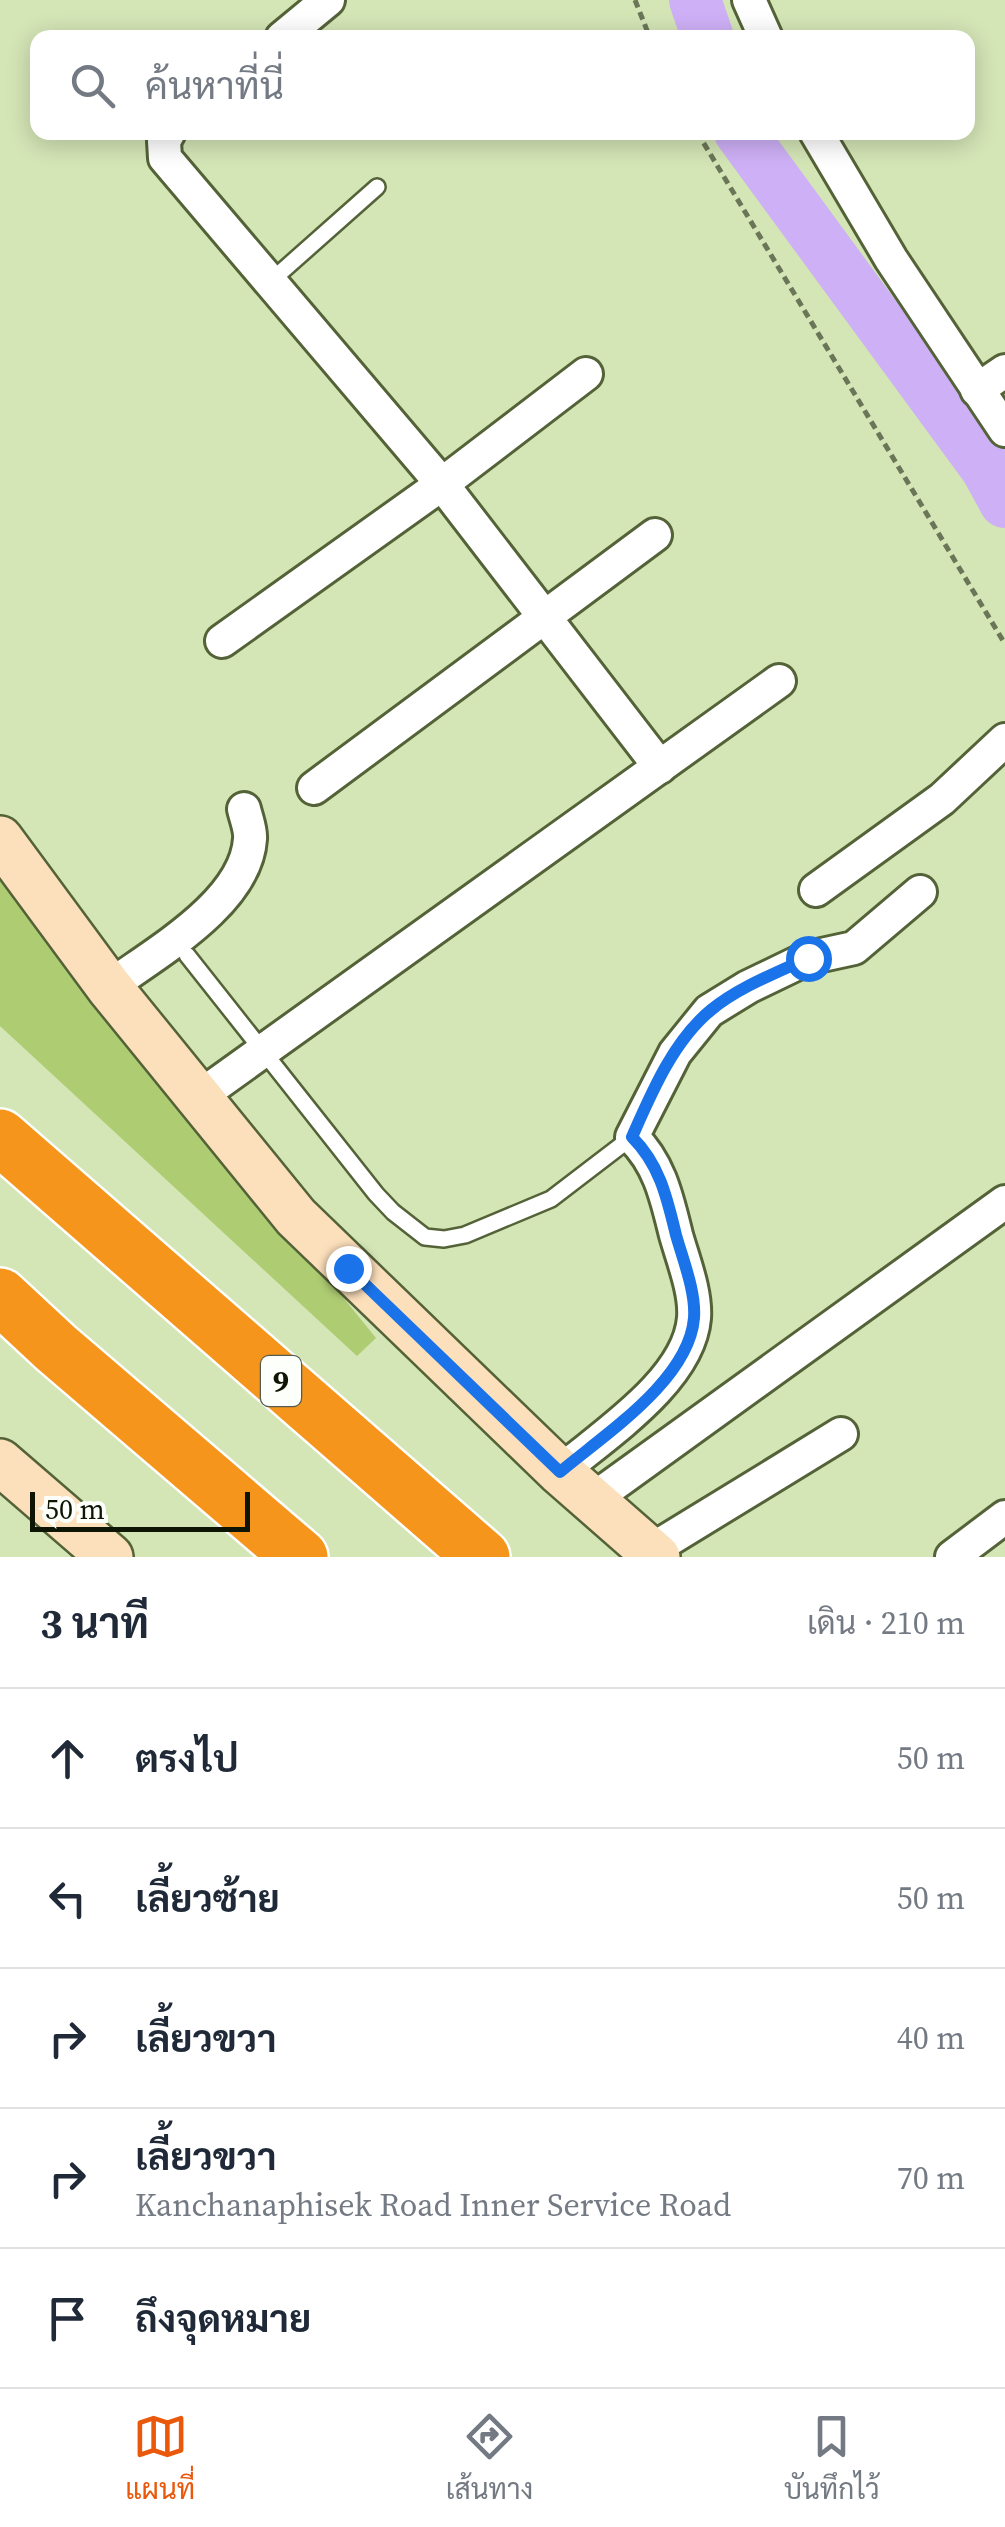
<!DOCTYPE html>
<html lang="th">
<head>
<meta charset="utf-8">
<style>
  body { margin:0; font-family:"Source Serif 4",Sarabun,serif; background:#f6f6f7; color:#1f2937 }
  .scale { position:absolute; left:30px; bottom:25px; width:220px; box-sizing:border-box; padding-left:10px; border:5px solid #0f1505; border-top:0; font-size:28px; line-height:35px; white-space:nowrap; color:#0f1505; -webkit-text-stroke:8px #fdfffa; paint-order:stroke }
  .stop { position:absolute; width:30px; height:30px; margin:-22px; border:8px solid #1a73e8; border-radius:50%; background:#fff }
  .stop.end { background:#1a73e8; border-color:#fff; box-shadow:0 2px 10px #0008 }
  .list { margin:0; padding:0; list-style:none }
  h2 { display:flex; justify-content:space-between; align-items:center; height:130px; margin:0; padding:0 40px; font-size:42px }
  h2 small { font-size:32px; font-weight:400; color:#747a83 }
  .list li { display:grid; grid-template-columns:65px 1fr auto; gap:30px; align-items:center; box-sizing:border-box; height:140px; padding:0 40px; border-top:2px solid #e0e1e3 }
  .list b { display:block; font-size:38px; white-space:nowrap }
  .list p { margin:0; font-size:32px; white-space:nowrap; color:#747a83 }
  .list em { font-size:32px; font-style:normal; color:#747a83 }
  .icon { flex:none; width:55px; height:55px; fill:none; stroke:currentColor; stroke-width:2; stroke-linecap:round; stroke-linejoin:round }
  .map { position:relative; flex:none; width:1005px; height:1557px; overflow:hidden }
  .search { position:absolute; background:#fff; box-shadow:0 5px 25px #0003; left:30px; right:30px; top:30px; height:110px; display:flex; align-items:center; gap:25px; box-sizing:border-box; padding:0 35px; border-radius:20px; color:#747a83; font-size:38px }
  .sheet { height:830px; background:#fff }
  nav { display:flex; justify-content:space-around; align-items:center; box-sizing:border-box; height:140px; border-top:2px solid #e0e1e3; background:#fff; font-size:28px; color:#747a83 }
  nav a { display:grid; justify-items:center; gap:5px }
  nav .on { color:#ea580c }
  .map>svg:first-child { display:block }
</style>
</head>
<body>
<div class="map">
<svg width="1005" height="1557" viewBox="0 0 1005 1557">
  <rect width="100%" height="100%" fill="#d4e5b6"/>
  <path fill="#aecc72" d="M0,875L376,1338L357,1356L0,1026Z"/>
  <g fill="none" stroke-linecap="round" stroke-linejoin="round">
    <g stroke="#ceb0f6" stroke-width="52">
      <path d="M695,0L708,38"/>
      <path d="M740,132L987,469L1005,502"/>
    </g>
    <g stroke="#546238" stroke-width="20">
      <g id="lane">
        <path d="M271,281L377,187"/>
        <path d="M187,955L376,1194L393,1212L425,1237L444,1239L465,1235L551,1199L632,1137"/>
      </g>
    </g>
    <g stroke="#546238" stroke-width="38">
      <g id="street">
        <path d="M749,0L766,38"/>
        <path d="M282,38L328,0"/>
        <path d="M169,132L164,141L165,158L442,484L660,767"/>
        <path d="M816,132L891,259L1005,430"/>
        <path d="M977,390L1005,371"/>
        <path d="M222,641L442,484L586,374"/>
        <path d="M314,788L655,535"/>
        <path d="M816,890L942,799L1005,740"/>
        <path d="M109,987C155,953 246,903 250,839C251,830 246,818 244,809"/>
        <path d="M196,1099L779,681"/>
        <path d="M560,1472C605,1434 689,1380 694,1318C696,1292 683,1260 676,1235C667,1199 660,1164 632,1137L675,1053L709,1011L748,987L808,958L854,948L920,892"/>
        <path d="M592,1500L1005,1202"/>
        <path d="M650,1551L841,1434"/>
        <path d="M952,1557L1005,1517"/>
      </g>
    </g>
    <g stroke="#546238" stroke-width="50">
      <g id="secondary">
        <path d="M0,839L109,987L296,1217L560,1472L657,1557"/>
        <path d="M0,1462L110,1557"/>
      </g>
    </g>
    <g stroke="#fff" stroke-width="60">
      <g id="highway">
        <path d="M0,1137L482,1557"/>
        <path d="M0,1296L56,1348L300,1557"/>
      </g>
    </g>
    <g stroke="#6b7658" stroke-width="5" stroke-dasharray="8 5" stroke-linecap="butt">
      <path d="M635,0L650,38"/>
      <path d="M697,132L1005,644"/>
    </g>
    <use href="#lane" stroke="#fff" stroke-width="15"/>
    <use href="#street" stroke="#fff" stroke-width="32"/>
    <use href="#secondary" stroke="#fcdfbb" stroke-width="45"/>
    <use href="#highway" stroke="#f6951c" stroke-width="55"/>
  </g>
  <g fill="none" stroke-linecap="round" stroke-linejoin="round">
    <path stroke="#1a73e8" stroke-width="12" d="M348,1268L560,1472C605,1434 689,1380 694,1318C696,1292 683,1260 676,1235C667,1198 660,1165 632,1137C651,1094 673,1041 711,1010C739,987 776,973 808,958"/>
  </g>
  <g text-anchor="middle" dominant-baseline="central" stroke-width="8" stroke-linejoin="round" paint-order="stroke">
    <rect fill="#fdfffa" stroke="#565b4e" stroke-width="2.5" x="261" y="1356" width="40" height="50" rx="8"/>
    <g font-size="30" font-weight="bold" fill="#0f1505">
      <text x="281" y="1381">9</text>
    </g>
  </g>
</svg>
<div class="scale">50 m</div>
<div class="stop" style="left:808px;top:958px"></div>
<div class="stop end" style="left:348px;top:1268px"></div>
<div class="search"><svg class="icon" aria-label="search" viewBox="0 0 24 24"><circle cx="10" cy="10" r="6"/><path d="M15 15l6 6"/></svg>ค้นหาที่นี่</div>
</div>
<section class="sheet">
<h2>3 นาที<small>เดิน · 210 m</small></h2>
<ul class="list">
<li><svg class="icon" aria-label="ahead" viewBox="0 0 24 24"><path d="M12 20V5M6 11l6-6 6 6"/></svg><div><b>ตรงไป</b></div><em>50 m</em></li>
<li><svg class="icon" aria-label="left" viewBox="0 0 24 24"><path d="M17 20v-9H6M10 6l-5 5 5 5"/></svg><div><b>เลี้ยวซ้าย</b></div><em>50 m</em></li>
<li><svg class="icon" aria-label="right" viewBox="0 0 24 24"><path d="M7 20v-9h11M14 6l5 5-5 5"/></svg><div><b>เลี้ยวขวา</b></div><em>40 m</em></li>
<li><svg class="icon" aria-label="right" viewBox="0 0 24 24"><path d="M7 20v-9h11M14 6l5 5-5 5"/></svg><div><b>เลี้ยวขวา</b><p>Kanchanaphisek Road Inner Service Road</p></div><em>70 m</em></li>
<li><svg class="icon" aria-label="arrive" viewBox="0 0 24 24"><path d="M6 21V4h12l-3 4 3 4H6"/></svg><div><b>ถึงจุดหมาย</b></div></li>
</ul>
</section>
<nav>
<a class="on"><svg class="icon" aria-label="map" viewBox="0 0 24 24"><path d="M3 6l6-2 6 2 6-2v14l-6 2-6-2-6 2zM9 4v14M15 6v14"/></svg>แผนที่</a>
<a><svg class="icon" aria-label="directions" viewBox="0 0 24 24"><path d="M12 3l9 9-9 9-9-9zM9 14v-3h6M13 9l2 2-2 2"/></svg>เส้นทาง</a>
<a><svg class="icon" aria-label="saved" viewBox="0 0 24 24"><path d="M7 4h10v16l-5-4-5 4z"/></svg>บันทึกไว้</a>
</nav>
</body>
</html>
